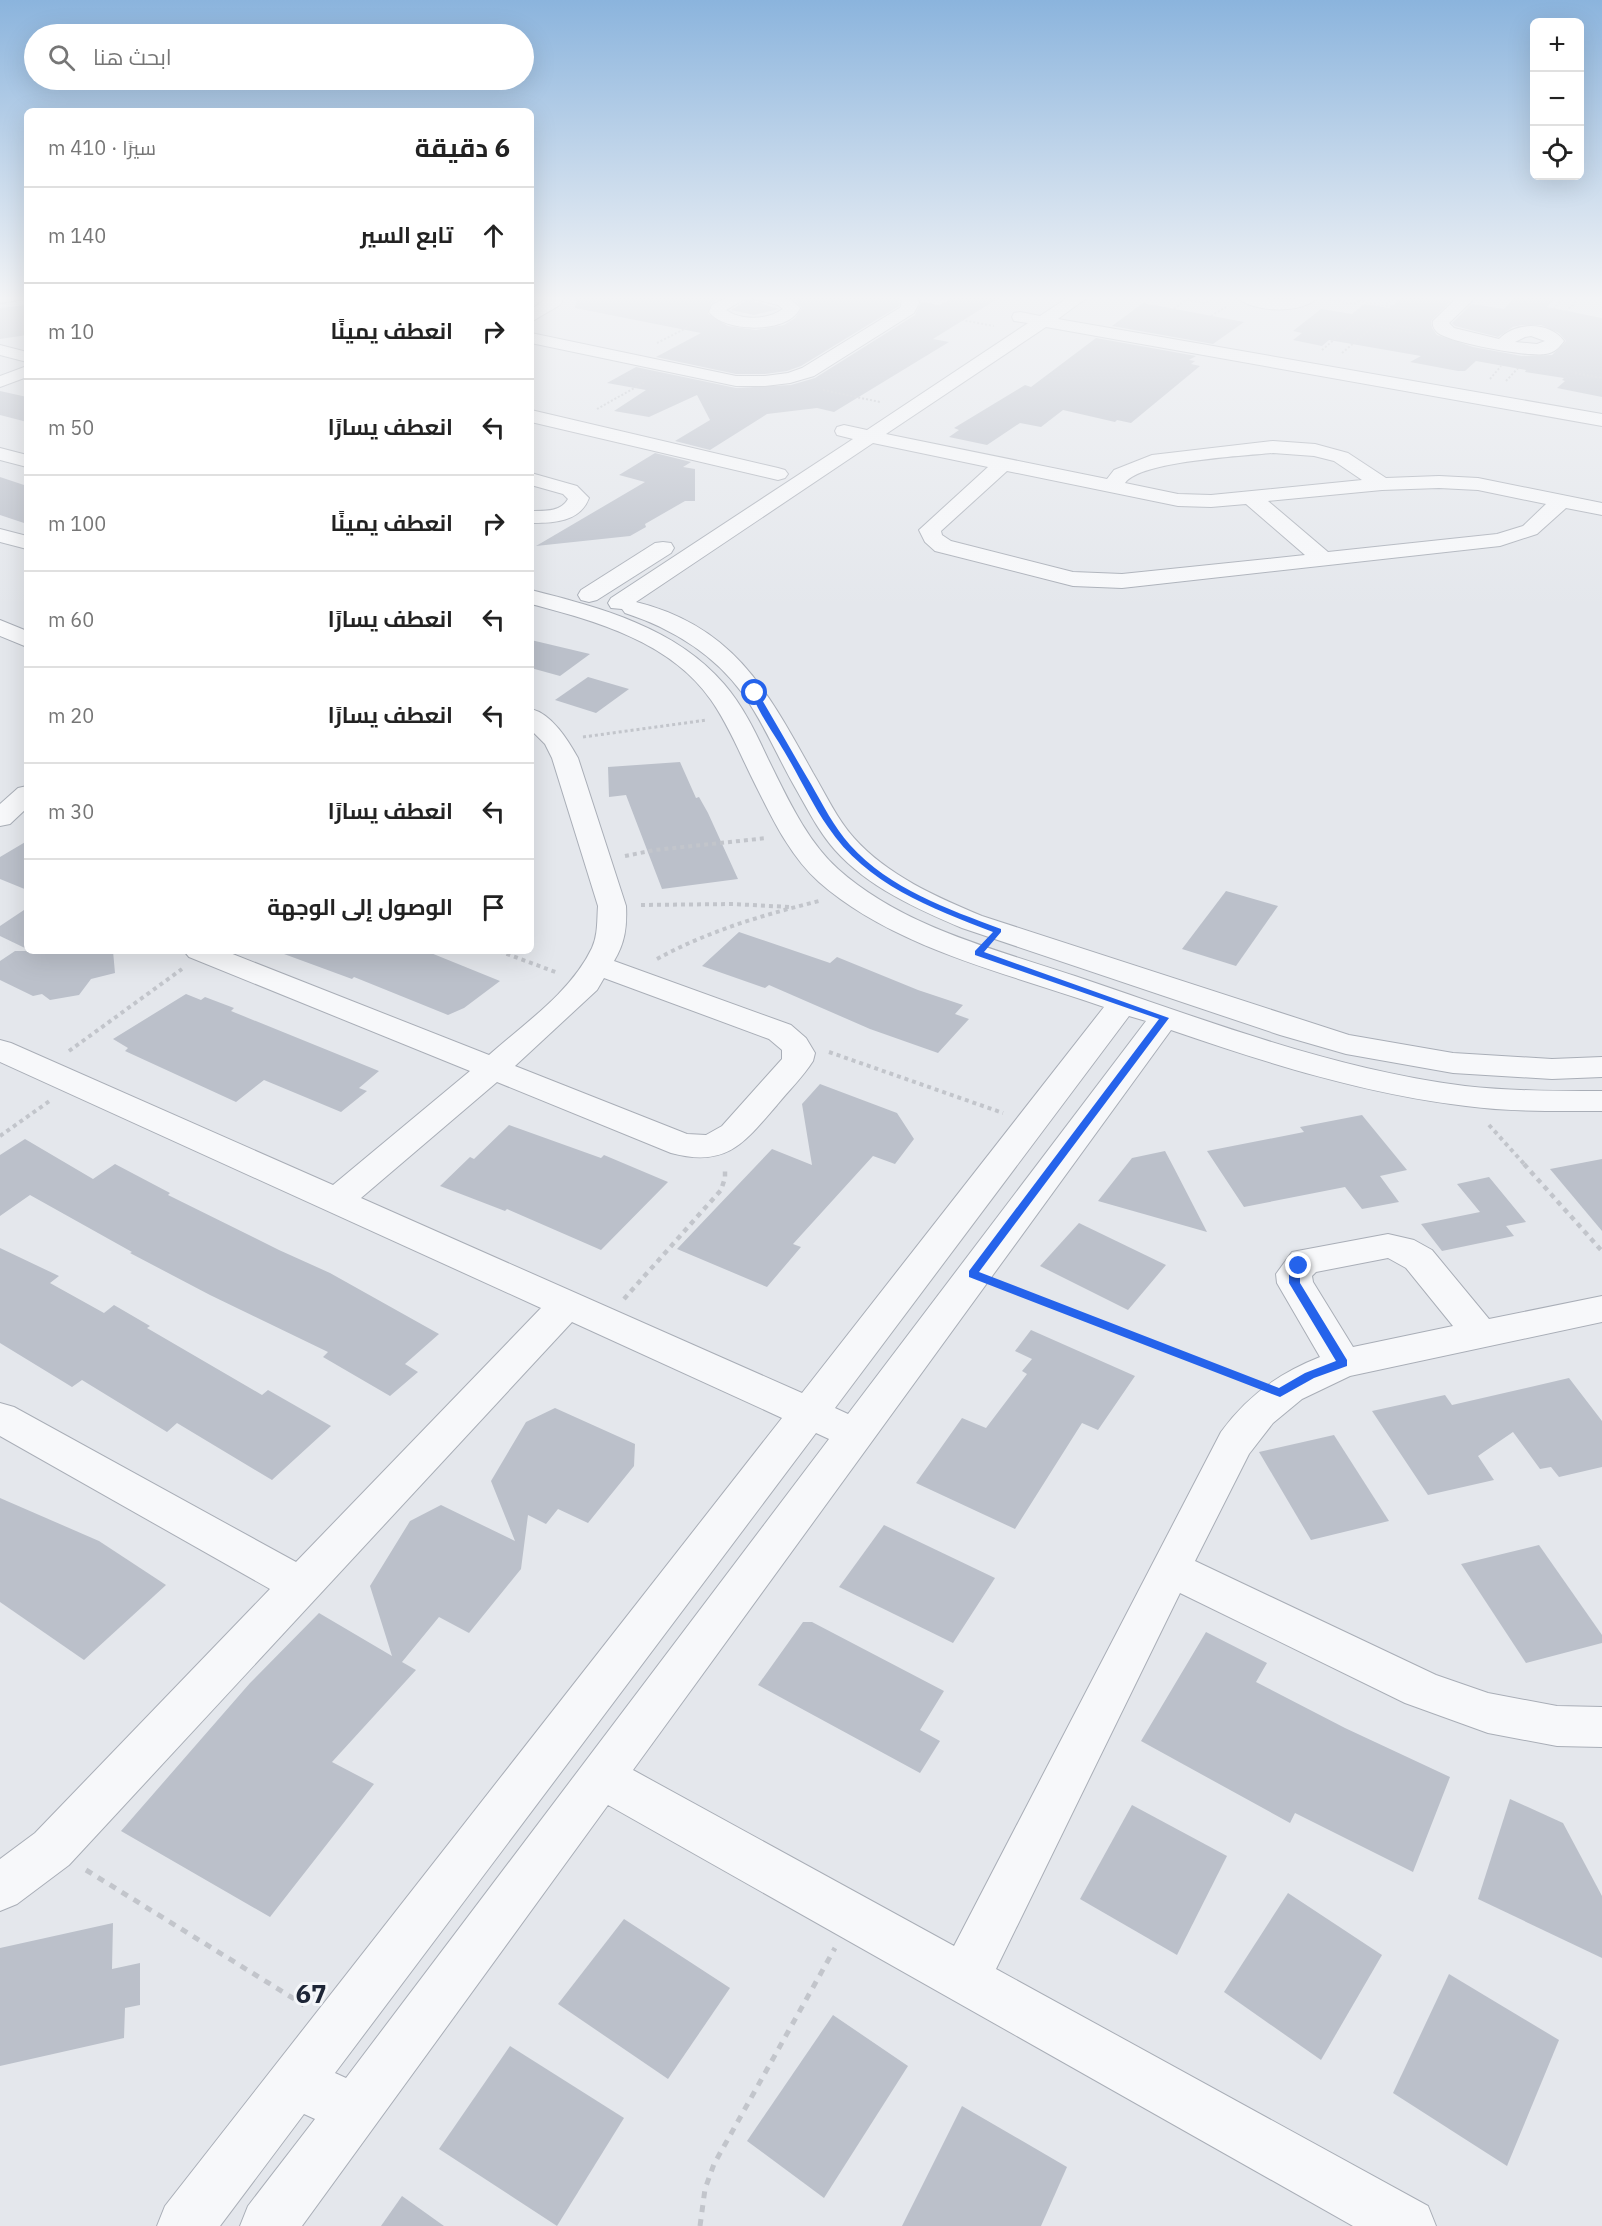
<!DOCTYPE html>
<html lang="ar">
<head>
<meta charset="utf-8">
<style>
  body { margin:0; font-family:"IBM Plex Sans",Cairo,sans-serif; background:#f6f6f6; color:#222; direction:rtl }
  .controls { position:absolute; right:18px; top:18px; display:grid; overflow:hidden; border-radius:9px; box-shadow:0 6px 24px #0002 }
  .controls button { width:54px; height:54px; display:grid; place-items:center; padding:0; border:0; border-bottom:2px solid #e0e0e0; background:#fff; color:#222; font:30px sans-serif }
  .stop { position:absolute; width:18px; height:18px; margin:-14px; border:4px solid #2563eb; border-radius:50%; background:#fff }
  .stop.end { background:#2563eb; border-color:#fff; box-shadow:0 2px 6px #0008 }
  .list { margin:0; padding:0; list-style:none }
  h2 { display:flex; justify-content:space-between; align-items:center; height:78px; margin:0; padding:0 24px; font-size:26px }
  h2 small { font-size:20px; font-weight:400; color:#767676 }
  .list li { display:grid; grid-template-columns:39px 1fr auto; gap:18px; align-items:center; box-sizing:border-box; height:96px; padding:0 24px; border-top:2px solid #e0e0e0 }
  .list b { display:block; font-size:22px; white-space:nowrap }
  .list em { font-size:20px; font-style:normal; color:#767676 }
  .icon { flex:none; width:33px; height:33px; fill:none; stroke:currentColor; stroke-width:2; stroke-linecap:round; stroke-linejoin:round }
  .map { position:relative; flex:none; width:1602px; height:2226px; overflow:hidden; direction:ltr }
  .search { position:absolute; background:#fff; box-shadow:0 6px 24px #0002; left:24px; top:24px; width:510px; height:66px; display:flex; align-items:center; gap:15px; box-sizing:border-box; padding:0 21px; border-radius:33px; color:#767676; font-size:22px }
  .panel { position:absolute; background:#fff; box-shadow:0 6px 24px #0002; left:24px; top:108px; width:510px; height:846px; border-radius:9px; direction:rtl }
  .map>svg:first-child { display:block }
</style>
</head>
<body>
<div class="map">
<svg width="1602" height="2226" viewBox="0 0 1602 2226">
  <rect width="100%" height="100%" fill="#e4e7ec"/>
  <g fill="#bbc0ca">
    <path d="M577,296H724L711,303L708,314L728,326L756,330L784,325L795,318L802,308L796,301L786,296L900,298L899,306L801,366L787,371L765,374H736L656,357L701,333L575,308Z"/>
    <path d="M970,296H1002L933,339L949,342L834,412L817,408L767,414L710,450L675,441L710,420L697,395L649,417L614,411L646,390L607,383L636,367L736,388L791,385L815,378L915,315L921,302L939,305L953,298Z"/>
    <path d="M1403,296L1451,301L1431,321L1432,328L1437,335L1473,347L1522,356L1552,355L1566,341L1559,333L1541,325H1522L1513,327L1498,337L1455,326L1452,323L1472,304L1504,309L1516,296H1557L1547,307L1602,318V397L1557,388L1565,381L1562,380L1564,378L1525,372L1526,370L1476,361L1465,371H1458L1410,362L1421,356L1329,340L1322,346L1293,340L1302,333L1293,331L1321,309L1352,314L1364,304L1390,308Z"/>
    <path d="M751,298L753,301L779,309L754,315L731,310Z"/>
    <path d="M1143,303L1244,322L1213,344L1112,326Z"/>
    <path d="M27,305V335L0,339V308Z"/>
    <path d="M1096,338L1196,356L1189,360L1195,361L1191,364L1200,366L1131,423L1117,420L1115,422L1063,410L1041,427L1020,423L987,445L949,437L959,430L954,428L1025,385L1031,387Z"/>
    <path d="M0,391L27,397V422L0,415Z"/>
    <path d="M655,453L691,462L683,467L695,469V501H685L645,524L646,527L630,536L536,546L645,482L619,475Z"/>
    <path d="M0,477L27,486V524L0,515Z"/>
    <path d="M531,640L590,654L560,676L531,668Z"/>
    <path d="M588,677L629,689L596,713L555,700Z"/>
    <path d="M680,762L696,798L699,797L708,813L738,879L662,889L626,795L609,797L608,767Z"/>
    <path d="M27,841V890L0,879V857Z"/>
    <path d="M1226,891L1278,906L1236,966L1182,949Z"/>
    <path d="M27,908V949L0,936V926Z"/>
    <path d="M739,932L830,963L837,957L918,990L963,1005L955,1014L969,1019L938,1053L870,1029L769,985L765,988L702,966Z"/>
    <path d="M15,951H113L115,973L91,979L79,995L50,1000L42,994L33,996L0,980V961Z"/>
    <path d="M284,951H426L500,981L464,1008L448,1015L354,977L352,979L284,954Z"/>
    <path d="M186,994L201,1000L205,997L234,1008L231,1011L379,1071L359,1088L367,1091L341,1112L264,1080L236,1102L125,1051L128,1048L113,1039Z"/>
    <path d="M820,1084L897,1113L914,1139L895,1164L873,1156L793,1244L801,1247L767,1287L677,1249L772,1149L812,1165L802,1104Z"/>
    <path d="M1362,1115L1407,1170L1380,1176L1399,1202L1362,1209L1345,1187L1244,1207L1207,1151L1304,1132L1300,1127Z"/>
    <path d="M509,1125L601,1158L604,1155L668,1182L601,1250L507,1209L505,1211L440,1186L470,1157L474,1159Z"/>
    <path d="M25,1139L93,1179L115,1164L170,1193L168,1195L279,1250L330,1273L439,1334L405,1364L418,1372L390,1396L323,1357L328,1352L210,1295L130,1253L132,1252L30,1195L0,1216V1155Z"/>
    <path d="M1165,1151L1173,1166L1207,1232L1098,1201L1132,1158Z"/>
    <path d="M1602,1159V1231L1550,1169Z"/>
    <path d="M1489,1177L1526,1222L1506,1226L1514,1236L1442,1251L1421,1224L1480,1212L1457,1184Z"/>
    <path d="M1079,1223L1166,1265L1128,1310L1040,1266Z"/>
    <path d="M0,1248L59,1276L50,1283L104,1313L114,1305L150,1326L147,1328L262,1395L268,1390L331,1426L272,1480L177,1423L167,1432L82,1380L72,1387L0,1343Z"/>
    <path d="M1031,1330L1135,1376L1098,1430L1082,1423L1015,1529L916,1483L962,1418L986,1428L1027,1374L1022,1371L1032,1359L1015,1351Z"/>
    <path d="M1569,1378L1602,1421V1467L1559,1477L1551,1467L1540,1469L1513,1432L1478,1456L1494,1480L1428,1495L1372,1411L1445,1395L1452,1405Z"/>
    <path d="M555,1408L635,1444L634,1466L588,1523L558,1509L546,1524L528,1515L521,1569L469,1633L439,1617L402,1662L416,1670L332,1762L374,1784L270,1917L121,1831L250,1683L319,1613L392,1656L370,1586L410,1521L441,1505L515,1541L491,1481L526,1422Z"/>
    <path d="M1334,1435L1389,1521L1311,1540L1259,1452Z"/>
    <path d="M0,1498L99,1541L166,1585L84,1660L0,1602Z"/>
    <path d="M884,1525L995,1578L953,1643L839,1587Z"/>
    <path d="M1539,1545L1602,1635V1643L1526,1663L1461,1564Z"/>
    <path d="M803,1622H812L944,1691L920,1730L940,1741L920,1773L758,1685Z"/>
    <path d="M1206,1632L1267,1663L1256,1682L1345,1728L1450,1777L1413,1872L1295,1813L1290,1823L1141,1741Z"/>
    <path d="M1510,1799L1563,1823L1602,1896V1958L1478,1899Z"/>
    <path d="M1132,1805L1227,1856L1177,1955L1080,1899Z"/>
    <path d="M1288,1893L1382,1955L1321,2060L1224,1992Z"/>
    <path d="M624,1919L730,1988L668,2079L558,2004Z"/>
    <path d="M113,1923L112,1969L140,1963V2005L125,2008L124,2038L0,2066V1948Z"/>
    <path d="M1449,1974L1559,2040L1507,2166L1393,2093Z"/>
    <path d="M833,2015L908,2066L824,2198L747,2141Z"/>
    <path d="M510,2046L624,2118L557,2226L439,2149Z"/>
    <path d="M962,2106L1067,2167L1041,2226H902Z"/>
    <path d="M402,2196L444,2226H381Z"/>
  </g>
  <g fill="none" stroke-linecap="round" stroke-linejoin="round">
    <g stroke="#a9aeb7" stroke-width="2">
      <g id="minor">
        <path d="M0,296H27L25,299L0,303Z"/>
        <path d="M549,296H565L560,305L531,322V310Z"/>
        <path d="M729,296H750L726,310C742,321 767,320 783,309L778,305L754,299L752,296C769,296 788,293 800,308C789,334 725,333 709,312L712,305Z"/>
        <path d="M902,296H918L919,303L914,313L814,376L790,383L765,386H736L531,343V333L736,376H765L788,373L802,368L901,307Z"/>
        <path d="M1070,296H1089L1058,319L1602,414V426L1046,327L886,434L1107,479L1114,470L1152,455L1273,441L1315,444L1348,453L1386,478L1439,476L1478,478L1602,503V515L1566,508L1537,534L1500,546L1122,588L1073,586L935,551L925,542L919,530L988,467L873,443L636,602C734,626 768,692 813,773C826,795 837,819 854,838C888,876 937,897 982,916L1349,1035L1453,1053L1552,1059L1602,1057V1077L1552,1079L1453,1073L1346,1054L1280,1035L962,928C917,909 868,887 835,850C819,832 808,810 796,789C778,758 764,723 743,694C714,654 671,628 625,613L622,609L611,608L608,603L611,598L853,439L837,435L835,431L837,427L844,425L867,430L1028,323L1014,321L1012,317L1014,313L1020,312L1040,316ZM1273,453L1314,456L1334,461L1362,480L1211,495L1178,494L1125,483C1141,461 1243,456 1273,453ZM1007,471L1178,506L1211,507L1246,504L1305,555L1122,574L1073,572L951,541L942,535L941,531ZM1439,488L1478,490L1546,504L1523,526L1497,534L1328,552L1268,501L1382,490Z"/>
        <path d="M1236,296L1290,300L1302,296H1319C1305,315 1250,313 1236,296Z"/>
        <path d="M1459,296H1477L1449,323L1454,328L1499,339C1515,322 1549,321 1564,341C1559,348 1554,353 1545,354C1527,357 1452,343 1438,333C1434,329 1432,326 1433,321ZM1531,336L1545,341L1537,344L1515,342L1525,337Z"/>
        <path d="M0,345L27,352V362L0,355Z"/>
        <path d="M27,366V377L0,387V376Z"/>
        <path d="M531,410L778,468L785,470L788,474L785,478L778,480L531,422Z"/>
        <path d="M0,448L27,455V467L0,460Z"/>
        <path d="M531,473L577,486L589,498C580,522 554,523 531,523V511C544,511 561,512 568,499L563,494L531,485Z"/>
        <path d="M0,529L27,536V549L0,542Z"/>
        <path d="M663,542L671,543L674,548L671,553L597,600L589,602L581,600L578,595L581,590L655,543Z"/>
        <path d="M531,590C601,608 675,627 724,684C743,706 756,733 768,759C787,797 806,840 838,869C903,927 994,949 1075,976C1203,1019 1330,1069 1465,1086C1510,1091 1556,1091 1602,1091V1111C1557,1111 1511,1112 1466,1106C1365,1094 1267,1063 1171,1030L633,1770L954,1946L1221,1432C1247,1396 1279,1373 1320,1357L1277,1283L1276,1274L1292,1252L1388,1234L1414,1240L1432,1250L1489,1319L1602,1296V1322L1350,1376L1302,1399L1273,1423L1249,1454L1195,1561L1436,1675L1488,1693L1557,1706L1602,1707V1747L1557,1746L1488,1733L1405,1703L1180,1593L996,1969L1428,2206L1436,2226H1353L608,1805L302,2226H240L248,2206L315,2119L304,2114L220,2226H157L165,2206L782,1418L572,1322L69,1865L17,1904L0,1911V1859L35,1833L270,1589L0,1436V1403L14,1407L296,1562L541,1308L0,1062V1040L11,1043L333,1185L470,1071L189,957L184,951H225L489,1055C525,1023 571,992 592,948C598,935 597,920 598,906L552,758L545,744L531,730V709C552,714 568,740 578,758L626,906C627,927 625,943 614,961L791,1025L806,1038L815,1053L813,1061C803,1077 789,1090 777,1105C744,1143 727,1168 671,1153L497,1082L361,1198L802,1393L1104,1007C1011,974 895,949 819,882C791,857 774,822 757,788C742,759 730,727 711,700C671,642 596,621 531,604ZM604,978L769,1039L782,1050V1059L722,1126L706,1135L687,1134L515,1066L597,990ZM1129,1016L1146,1021L848,1414L835,1408ZM1388,1258L1406,1268L1453,1326L1353,1347L1313,1282L1312,1276L1316,1272ZM816,1433L829,1439L346,2078L335,2073Z"/>
        <path d="M0,620L27,631V647L0,636Z"/>
        <path d="M27,786V808L10,824L0,826V804L18,788Z"/>
      </g>
    </g>
    <g stroke="#c2c5cb" stroke-width="2" stroke-dasharray="2 2" stroke-linecap="butt">
      <path d="M1187,300L1206,303L1213,297"/>
      <path d="M1330,300L1355,304L1364,296"/>
      <path d="M1358,301L1422,312"/>
      <path d="M1386,305L1396,296"/>
      <path d="M930,314L994,326"/>
      <path d="M1548,315L1565,296"/>
      <path d="M1211,316L1226,307"/>
      <path d="M1561,318L1580,296"/>
      <path d="M1158,321L1192,296"/>
      <path d="M1373,326L1420,334"/>
      <path d="M657,343L698,322"/>
      <path d="M1322,350L1358,319L1411,328"/>
      <path d="M1342,353L1375,325"/>
      <path d="M1575,373L1602,378"/>
      <path d="M1490,379L1501,366"/>
      <path d="M1506,381L1519,367"/>
      <path d="M823,390L880,402"/>
      <path d="M597,409L645,382"/>
    </g>
    <path stroke="#c2c5cb" stroke-width="3" stroke-dasharray="3 3" stroke-linecap="butt" d="M583,737L707,720"/>
    <g stroke="#c2c5cb" stroke-width="4" stroke-dasharray="4 4" stroke-linecap="butt">
      <path d="M625,856L655,850L767,838"/>
      <path d="M641,905L733,904L789,907"/>
      <path d="M499,951L558,973"/>
      <path d="M657,959C708,931 763,915 819,901"/>
      <path d="M69,1051L182,969"/>
      <path d="M829,1052L1003,1113"/>
      <path d="M1489,1125L1525,1165"/>
      <path d="M0,1136L51,1100"/>
    </g>
    <g stroke="#c2c5cb" stroke-width="4.5" stroke-dasharray="5 5" stroke-linecap="butt">
      <path d="M1524,1164L1602,1251"/>
      <path d="M1003,1286L1248,1381"/>
      <path d="M624,1299L721,1190L725,1178V1167"/>
    </g>
    <g stroke="#c2c5cb" stroke-width="5" stroke-dasharray="7 7" stroke-linecap="butt">
      <path d="M86,1870L304,2005"/>
      <path d="M700,2226L705,2189L714,2164L835,1948"/>
    </g>
    <use href="#minor" fill="#f7f8fa" fill-rule="evenodd"/>
  </g>
  <linearGradient id="sky" x2="0" y2="1"><stop stop-color="#8bb4dd"/><stop offset="0.49" stop-color="#f3f4f6"/><stop offset="1" stop-color="#f3f4f6" stop-opacity="0"/></linearGradient>
  <rect width="1602" height="608" fill="url(#sky)"/>
  <path fill="#2563eb" d="M752,691L758,693C776,723 793,754 811,784C823,805 834,827 850,845C890,889 948,909 1001,929V932L984,952L1169,1018L979,1272L1279,1388L1305,1373L1336,1361L1289,1283V1274L1296,1263L1299,1262L1305,1266L1300,1274V1283L1347,1360V1366L1314,1378L1280,1397L969,1277V1271L1159,1019L975,955V951L993,932C931,908 866,884 828,827C812,804 799,776 784,751C776,737 753,705 752,691Z"/>
  <g text-anchor="middle" dominant-baseline="central" stroke-width="6" stroke-linejoin="round" paint-order="stroke">
    <g font-size="26" font-weight="bold" fill="#1d2536" stroke="#f4f6f9">
      <text x="311" y="1993">67</text>
    </g>
  </g>
</svg>
<div class="controls">
<button>+</button>
<button>−</button>
<button><svg class="icon" aria-label="locate" viewBox="0 0 24 24"><circle cx="12" cy="12" r="6"/><path d="M12 2v4M12 18v4M2 12h4M18 12h4"/></svg></button>
</div>
<div class="stop" style="left:755px;top:693px"></div>
<div class="stop end" style="left:1299px;top:1266px"></div>
<div class="search"><svg class="icon" aria-label="search" viewBox="0 0 24 24"><circle cx="10" cy="10" r="6"/><path d="M15 15l6 6"/></svg>ابحث هنا</div>
<section class="panel">
<h2>6 دقيقة<small>سيرًا · 410 m</small></h2>
<ul class="list">
<li><svg class="icon" aria-label="ahead" viewBox="0 0 24 24"><path d="M12 20V5M6 11l6-6 6 6"/></svg><div><b>تابع السير</b></div><em>140 m</em></li>
<li><svg class="icon" aria-label="right" viewBox="0 0 24 24"><path d="M7 20v-9h11M14 6l5 5-5 5"/></svg><div><b>انعطف يمينًا</b></div><em>10 m</em></li>
<li><svg class="icon" aria-label="left" viewBox="0 0 24 24"><path d="M17 20v-9H6M10 6l-5 5 5 5"/></svg><div><b>انعطف يسارًا</b></div><em>50 m</em></li>
<li><svg class="icon" aria-label="right" viewBox="0 0 24 24"><path d="M7 20v-9h11M14 6l5 5-5 5"/></svg><div><b>انعطف يمينًا</b></div><em>100 m</em></li>
<li><svg class="icon" aria-label="left" viewBox="0 0 24 24"><path d="M17 20v-9H6M10 6l-5 5 5 5"/></svg><div><b>انعطف يسارًا</b></div><em>60 m</em></li>
<li><svg class="icon" aria-label="left" viewBox="0 0 24 24"><path d="M17 20v-9H6M10 6l-5 5 5 5"/></svg><div><b>انعطف يسارًا</b></div><em>20 m</em></li>
<li><svg class="icon" aria-label="left" viewBox="0 0 24 24"><path d="M17 20v-9H6M10 6l-5 5 5 5"/></svg><div><b>انعطف يسارًا</b></div><em>30 m</em></li>
<li><svg class="icon" aria-label="arrive" viewBox="0 0 24 24"><path d="M6 21V4h12l-3 4 3 4H6"/></svg><div><b>الوصول إلى الوجهة</b></div></li>
</ul>
</section>
</div>
</body>
</html>
